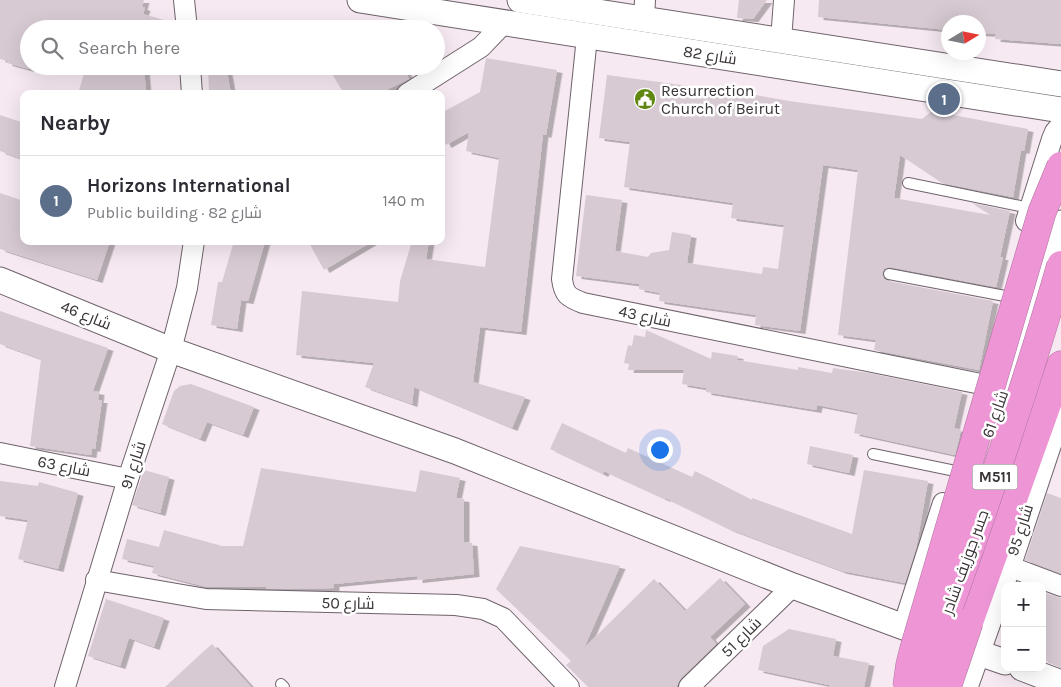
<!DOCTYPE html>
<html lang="en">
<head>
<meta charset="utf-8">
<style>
  body { margin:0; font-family:Karla,Cairo,sans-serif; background:#f2f2f3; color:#2b2b33 }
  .controls { position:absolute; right:15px; bottom:15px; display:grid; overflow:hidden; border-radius:10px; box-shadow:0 5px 20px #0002 }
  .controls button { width:45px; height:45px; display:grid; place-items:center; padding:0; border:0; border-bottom:1px solid #e1e1e2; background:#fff; color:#2b2b33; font:25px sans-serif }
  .compass { position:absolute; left:941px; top:15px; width:45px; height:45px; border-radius:50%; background:#fff; box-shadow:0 5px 20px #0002; rotate:80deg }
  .you { position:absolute; left:659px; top:449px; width:18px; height:18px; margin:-12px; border:4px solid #fff; border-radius:50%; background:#1a73e8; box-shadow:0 0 0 8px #1a73e833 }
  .badge { display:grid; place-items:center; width:32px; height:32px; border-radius:50%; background:#b45309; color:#fff; font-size:16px; font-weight:700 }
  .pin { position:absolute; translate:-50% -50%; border:2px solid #fff; box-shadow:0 1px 5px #0006 }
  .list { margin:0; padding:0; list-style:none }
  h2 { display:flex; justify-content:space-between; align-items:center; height:65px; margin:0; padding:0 20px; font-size:21px }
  h2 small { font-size:16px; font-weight:400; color:#7c7c81 }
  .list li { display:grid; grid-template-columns:32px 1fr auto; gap:15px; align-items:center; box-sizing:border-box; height:90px; padding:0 20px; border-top:1px solid #e1e1e2 }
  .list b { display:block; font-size:19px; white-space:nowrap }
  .list p { margin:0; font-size:16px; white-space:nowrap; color:#7c7c81 }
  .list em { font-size:16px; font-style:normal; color:#7c7c81 }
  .icon { flex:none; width:28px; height:28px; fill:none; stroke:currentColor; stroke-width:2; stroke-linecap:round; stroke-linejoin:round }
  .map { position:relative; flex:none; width:1061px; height:687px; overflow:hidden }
  .search { position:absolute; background:#fff; box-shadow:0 5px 20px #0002; left:20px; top:20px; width:425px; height:55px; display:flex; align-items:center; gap:12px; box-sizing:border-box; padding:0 18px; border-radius:28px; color:#7c7c81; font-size:19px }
  .panel { position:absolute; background:#fff; box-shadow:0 5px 20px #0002; left:20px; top:90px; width:425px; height:155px; border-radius:10px }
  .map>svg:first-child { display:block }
</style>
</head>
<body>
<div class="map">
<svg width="1061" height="687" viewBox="0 0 1061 687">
  <defs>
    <filter id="shadow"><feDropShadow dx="5.5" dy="3" stdDeviation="0" flood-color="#0004"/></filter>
  </defs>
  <rect width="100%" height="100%" fill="#f6e9f2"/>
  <g fill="#d7cad3" filter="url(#shadow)">
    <path d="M0,0H144L142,7L145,8L143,14L174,23L175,29H29V69L7,63V61L0,59Z"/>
    <path d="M739,0H767L753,19L737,18Z"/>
    <path d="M819,0H1061V44L995,39L996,34L978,33V22H948V30L818,17Z"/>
    <path d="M486,58L557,70L546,135L543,134L521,332L480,327L473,382L525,397L512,428L414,387L412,404L365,387L374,363L296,355L302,291L398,302L400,281L412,241H429L426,259L485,267L499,158L466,151L469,132L446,145L441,136V113L480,92Z"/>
    <path d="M86,66H144L146,94H78Z"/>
    <path d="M208,66H226L231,94H209Z"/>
    <path d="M341,66H403L409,79L378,94H344L331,72Z"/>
    <path d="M607,75L733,92V91L789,101L922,119L932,111L1028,129L1024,151L1021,150L1013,197L942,183L900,155L894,198L990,215L972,203L1010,211L1000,257H1003L996,287L890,267L884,269L882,273L884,279L888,281L993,301L979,370L874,350L876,340L838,335L858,170L823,165L800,331L755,325L756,315L659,301L660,293L639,289V284L576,276L586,195L622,200L615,251L648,257L651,253L669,250L672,232L691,235L687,263L762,274L763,267L778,269L784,225L731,218L733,203L624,187L630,142L599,138Z"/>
    <path d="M0,115L24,123V160L0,151Z"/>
    <path d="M0,193L24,201V241H110L97,280L0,249Z"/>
    <path d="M234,241H265L248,301L241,300L237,329L211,325L218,282H222Z"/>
    <path d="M308,241H373L324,270Z"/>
    <path d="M0,311L108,348L93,391L99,392L98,400H102L95,449L92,448L91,455L30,446L41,359L0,344Z"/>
    <path d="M646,330L711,359L712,352L738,356L737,360L798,370V367L832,373L833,368L869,373L962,392L954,428L961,430L955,455L854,433L858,413L817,405L816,410L706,392V388L682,384L684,370H628L629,364L624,363L628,345L632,346L634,335L645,337Z"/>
    <path d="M191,384L254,407L243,435L207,422L200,439L162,424L174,391L180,386Z"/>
    <path d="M562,423L626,453L628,448L692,477L695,471L752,500V498L852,534L864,470L928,481L916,549L905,583L842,571L729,529L665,498V499L604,471L603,474L550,449Z"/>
    <path d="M810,446L853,455L849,473L807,464Z"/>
    <path d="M261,468L416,492L420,470L460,478L456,498L464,499V542L472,543L474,574L417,580V576L334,584V588L274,589H266V587H207L152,573L154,566L122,559L127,539L159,547L164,530L222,546H243Z"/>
    <path d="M144,470L169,477L160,513L132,505Z"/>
    <path d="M0,481L38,486L39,482L78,493L58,569L18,559L28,520L0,516Z"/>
    <path d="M1047,493L1061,498V573L1025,560Z"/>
    <path d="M520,546L620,566L584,648L654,579L685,611L720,578L745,604L710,637L716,644L681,678L676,687H588L566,665L571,661L496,589Z"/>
    <path d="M1042,592L1061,598V667L1042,659Z"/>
    <path d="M106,599L164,618L154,647L129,638L120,666L88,656Z"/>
    <path d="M789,629L836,639L833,656L869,663L864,687H829V685L758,670L763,646Z"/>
    <path d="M212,644L251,687H165L204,651Z"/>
  </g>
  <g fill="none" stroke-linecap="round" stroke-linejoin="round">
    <g stroke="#6f636b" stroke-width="12">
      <g id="service">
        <path d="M908,183L1030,208"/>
        <path d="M889,274L1005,296"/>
        <path d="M873,454L965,473"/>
        <path d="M281,684L284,687"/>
      </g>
    </g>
    <g stroke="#6f636b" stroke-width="22">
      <g id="minor">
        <path d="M184,0L187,29"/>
        <path d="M644,19L645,0"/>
        <path d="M587,37L562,279C564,295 568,297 583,303L981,384"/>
        <path d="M781,40L784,0"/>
        <path d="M190,66L192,94"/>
        <path d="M407,94L481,47L504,23"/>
        <path d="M1026,221L1052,139L1055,132L1061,125"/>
        <path d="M0,453L128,479"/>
        <path d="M1008,566L1061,586"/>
        <path d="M96,580L206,599L456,605L483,609L503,618L569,687"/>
        <path d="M903,627L943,503"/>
        <path d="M65,687L128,479L171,350L187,288L194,241"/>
        <path d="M689,687L793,586"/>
      </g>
    </g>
    <g stroke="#6f636b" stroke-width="27">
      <g id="tertiary">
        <path d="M360,0L1061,110"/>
        <path d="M520,0L1061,84"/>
        <path d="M0,280L171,350L455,451L793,586L912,630L1005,662"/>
        <path d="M994,419L1056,243L1061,223"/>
        <path d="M1022,668L1061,683"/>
        <path d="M965,687L1008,566L1061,407"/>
      </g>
    </g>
    <g stroke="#ae739d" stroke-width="29">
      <path id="motorway" d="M969,622L1061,365"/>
    </g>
    <use href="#service" stroke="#fff" stroke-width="10"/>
    <use href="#minor" stroke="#fff" stroke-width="20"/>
    <use href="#tertiary" stroke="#fff" stroke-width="25"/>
    <use href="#motorway" stroke="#ed95d5" stroke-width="28"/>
    <g stroke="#ae739d" stroke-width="29" stroke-linecap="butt">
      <g id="motorway-bridge">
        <path d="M907,687L910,665L914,649L1042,212L1061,166"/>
        <path d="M920,687C971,548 1020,408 1061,265"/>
        <path d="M947,687L969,622"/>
      </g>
    </g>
    <use href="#motorway-bridge" stroke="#ed95d5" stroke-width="28"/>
  </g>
  <defs>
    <g id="civic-disc" transform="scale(1.125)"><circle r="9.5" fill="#608710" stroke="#fff"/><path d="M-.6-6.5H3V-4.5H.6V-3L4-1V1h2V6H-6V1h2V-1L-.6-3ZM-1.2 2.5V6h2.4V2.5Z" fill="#fff"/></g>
  </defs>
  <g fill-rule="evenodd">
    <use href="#civic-disc" x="645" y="99"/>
  </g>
  <g text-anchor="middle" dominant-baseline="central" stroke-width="5" stroke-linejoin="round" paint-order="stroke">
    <rect fill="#fff" stroke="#747072" stroke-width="1" x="972.5" y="464.5" width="45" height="25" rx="4"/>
    <g font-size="15" font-weight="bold" fill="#383336">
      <text x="995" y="477">M511</text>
    </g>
    <g font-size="16" fill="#383336" stroke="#fff">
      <text transform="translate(710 55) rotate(9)">شارع 82</text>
      <text transform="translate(86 315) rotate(22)">شارع 46</text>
      <text transform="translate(645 316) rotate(12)">شارع 43</text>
      <text transform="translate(995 414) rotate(-70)">شارع 61</text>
      <text transform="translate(133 465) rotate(-72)">شارع 91</text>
      <text transform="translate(64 466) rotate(11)">شارع 63</text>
      <text transform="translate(1020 530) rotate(-72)">شارع 95</text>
      <text transform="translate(965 562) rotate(-70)">جسر جوزيف شادر</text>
      <text transform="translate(348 603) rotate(1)">شارع 50</text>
      <text transform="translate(741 637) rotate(-45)">شارع 51</text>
    </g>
    <g font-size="16" fill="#383336" stroke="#fff" text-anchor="start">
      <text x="661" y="90">Resurrection<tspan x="661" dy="18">Church of Beirut</tspan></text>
    </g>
  </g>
</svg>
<div class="controls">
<button>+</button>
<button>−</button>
</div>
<svg class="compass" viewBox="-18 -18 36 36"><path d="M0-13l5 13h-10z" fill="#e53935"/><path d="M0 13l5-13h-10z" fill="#7c7c81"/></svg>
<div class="you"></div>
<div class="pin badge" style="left:944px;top:99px;background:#5c6f8a">1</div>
<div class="search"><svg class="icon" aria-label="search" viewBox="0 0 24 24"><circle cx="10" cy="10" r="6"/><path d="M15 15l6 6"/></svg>Search here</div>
<section class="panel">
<h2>Nearby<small></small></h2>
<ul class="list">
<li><span class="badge" style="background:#5c6f8a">1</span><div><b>Horizons International</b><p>Public building · شارع 82</p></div><em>140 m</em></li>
</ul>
</section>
</div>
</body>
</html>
